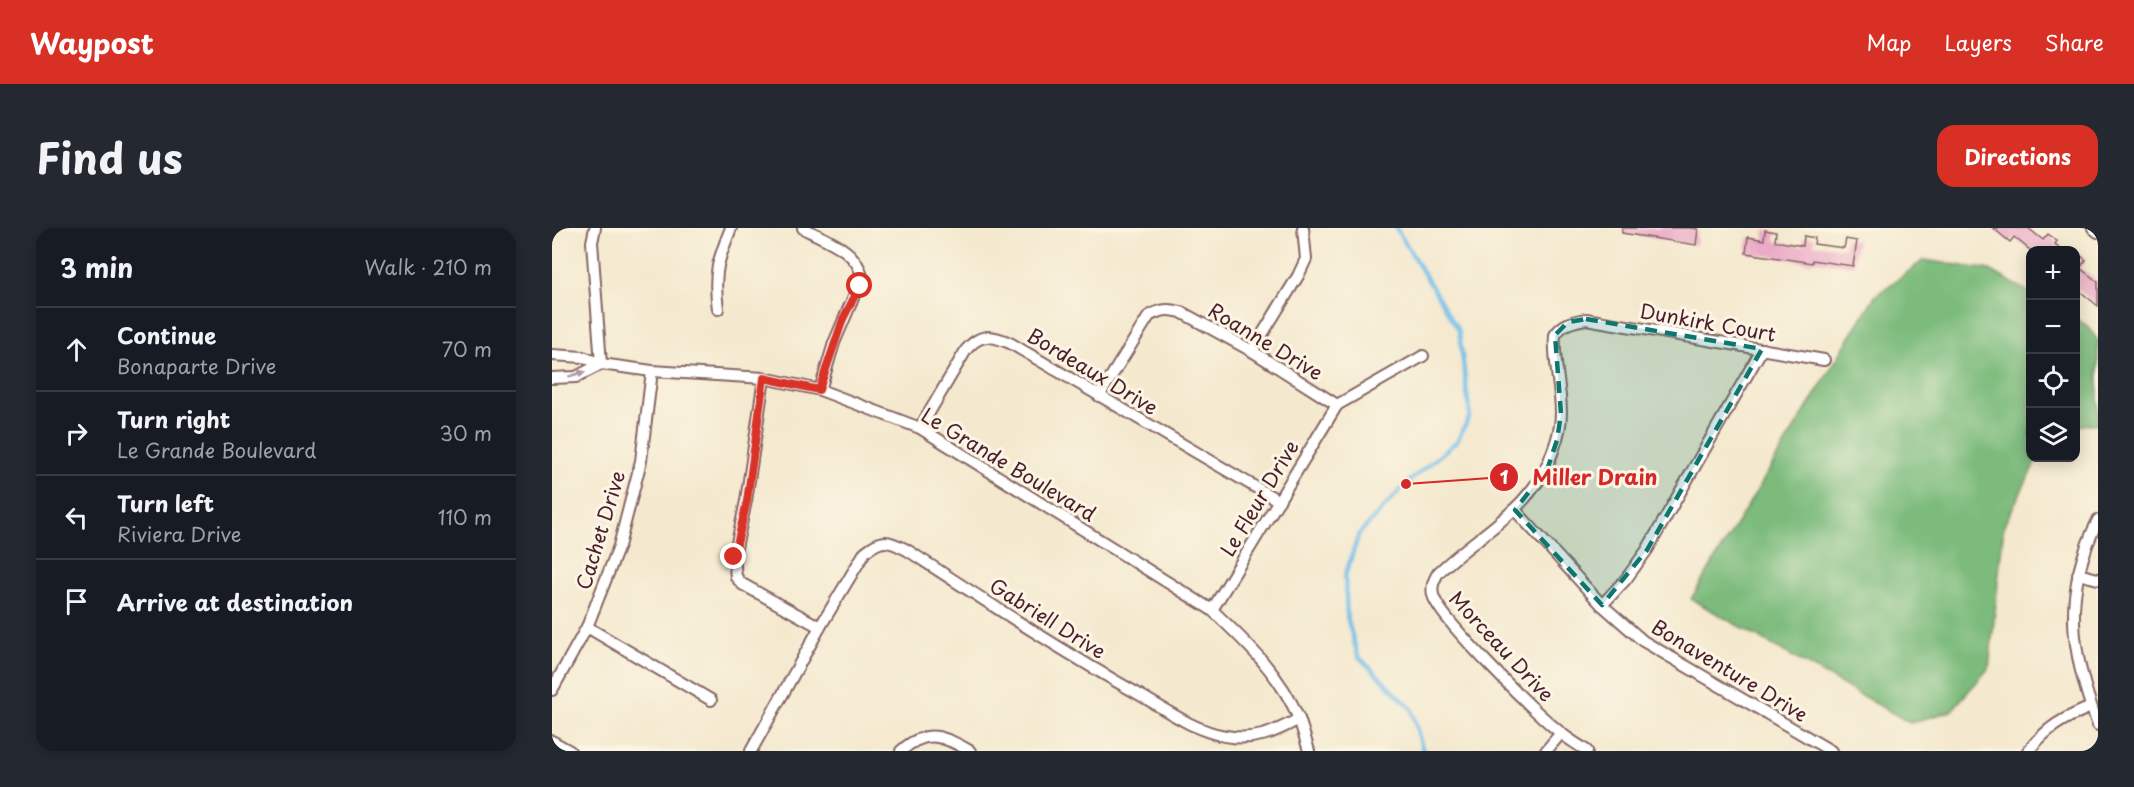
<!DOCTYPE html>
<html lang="en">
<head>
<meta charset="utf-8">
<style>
  body { margin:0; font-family:"Playpen Sans",sans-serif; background:#242831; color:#f1f3f6 }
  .controls { position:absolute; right:18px; top:18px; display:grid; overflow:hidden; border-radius:12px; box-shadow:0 3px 15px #0003 }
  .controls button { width:54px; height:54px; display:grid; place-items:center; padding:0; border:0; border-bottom:2px solid #363941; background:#171b24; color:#f1f3f6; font:30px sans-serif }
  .stop { position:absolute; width:18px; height:18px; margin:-14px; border:4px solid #d93025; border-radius:50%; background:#fff }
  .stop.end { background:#d93025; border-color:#fff; box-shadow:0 2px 6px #0008 }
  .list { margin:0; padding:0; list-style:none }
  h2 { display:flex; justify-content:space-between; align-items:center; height:78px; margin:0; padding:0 24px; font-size:26px }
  h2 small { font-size:20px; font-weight:400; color:#9ea1a6 }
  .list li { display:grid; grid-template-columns:39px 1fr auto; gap:18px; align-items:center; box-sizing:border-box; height:84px; padding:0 24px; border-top:2px solid #363941 }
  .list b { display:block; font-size:22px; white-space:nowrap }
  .list p { margin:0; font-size:20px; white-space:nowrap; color:#9ea1a6 }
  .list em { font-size:20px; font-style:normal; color:#9ea1a6 }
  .icon { flex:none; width:33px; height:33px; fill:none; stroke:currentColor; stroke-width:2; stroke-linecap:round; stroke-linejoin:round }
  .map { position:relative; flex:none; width:1546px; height:523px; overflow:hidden; border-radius:18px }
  header { display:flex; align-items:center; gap:36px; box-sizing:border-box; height:84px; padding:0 30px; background:#d93025; color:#fff }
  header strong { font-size:28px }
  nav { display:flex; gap:33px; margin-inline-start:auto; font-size:21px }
  .intro { display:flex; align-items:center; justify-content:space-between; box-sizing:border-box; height:144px; padding:0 36px }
  h1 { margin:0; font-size:42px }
  .button { padding:15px 27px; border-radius:18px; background:#d93025; color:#fff; font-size:21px; font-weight:700 }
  main { display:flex; gap:36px; padding:0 36px }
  aside { flex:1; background:#171b24; border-radius:18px; box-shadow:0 3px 15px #0003 }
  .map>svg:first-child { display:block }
</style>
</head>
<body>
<header>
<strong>Waypost</strong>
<nav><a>Map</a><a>Layers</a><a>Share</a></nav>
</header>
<div class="intro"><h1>Find us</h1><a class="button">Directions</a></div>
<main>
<aside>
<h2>3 min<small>Walk · 210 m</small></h2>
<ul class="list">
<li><svg class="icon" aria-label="ahead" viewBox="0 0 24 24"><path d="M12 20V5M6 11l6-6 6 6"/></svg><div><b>Continue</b><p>Bonaparte Drive</p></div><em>70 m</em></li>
<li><svg class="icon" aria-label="right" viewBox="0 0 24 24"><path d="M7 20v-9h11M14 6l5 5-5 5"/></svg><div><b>Turn right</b><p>Le Grande Boulevard</p></div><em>30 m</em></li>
<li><svg class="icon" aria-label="left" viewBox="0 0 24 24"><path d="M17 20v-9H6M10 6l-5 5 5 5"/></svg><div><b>Turn left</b><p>Riviera Drive</p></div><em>110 m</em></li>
<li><svg class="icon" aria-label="arrive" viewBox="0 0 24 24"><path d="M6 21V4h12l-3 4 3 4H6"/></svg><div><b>Arrive at destination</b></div></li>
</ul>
</aside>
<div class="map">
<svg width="1546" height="523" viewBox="0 0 1546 523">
  <rect width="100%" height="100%" fill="#fcf5e5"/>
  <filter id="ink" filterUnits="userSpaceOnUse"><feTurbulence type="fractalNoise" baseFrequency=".0167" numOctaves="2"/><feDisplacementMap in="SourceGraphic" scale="12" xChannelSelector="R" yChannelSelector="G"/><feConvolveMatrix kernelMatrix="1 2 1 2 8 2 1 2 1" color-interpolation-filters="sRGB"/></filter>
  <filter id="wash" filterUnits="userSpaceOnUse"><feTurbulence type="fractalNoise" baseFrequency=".008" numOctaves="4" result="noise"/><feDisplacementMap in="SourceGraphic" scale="24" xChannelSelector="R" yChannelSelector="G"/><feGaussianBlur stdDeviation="1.35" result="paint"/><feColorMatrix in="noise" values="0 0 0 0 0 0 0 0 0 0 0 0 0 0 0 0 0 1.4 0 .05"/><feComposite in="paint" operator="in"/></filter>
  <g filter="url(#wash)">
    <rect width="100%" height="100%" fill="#f4e9ce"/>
    <g fill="#7cbb7b" stroke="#636d53" stroke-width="1.5">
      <path d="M1372,32L1438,42L1478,65V230H1486L1452,297L1437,440L1399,483L1358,495L1139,371L1323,68Z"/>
      <path d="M1524,91L1536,98L1546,113V195L1524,198Z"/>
    </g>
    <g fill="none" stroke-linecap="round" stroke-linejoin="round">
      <path stroke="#70beea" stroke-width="4" d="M844,0L907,103L918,188L905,213L854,256L807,306L793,348L795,389L806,428L859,480L871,523"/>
    </g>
    <g id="blocks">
      <g fill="#ebaac7">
        <path d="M1070,0H1139L1146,1L1144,17L1070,5Z"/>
        <path d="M1441,0H1476L1491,12L1496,6L1505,13L1503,16L1511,22H1478L1462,9L1458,14Z"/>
        <path d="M1213,2L1224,4L1223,13L1251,18L1252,8L1263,10L1262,16L1292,20L1294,11L1305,13L1301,38L1260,32V35L1194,25L1196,9L1212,12Z"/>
        <path d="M1524,24L1534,32L1528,40L1546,54V78L1524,60Z"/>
      </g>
    </g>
  </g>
  <g filter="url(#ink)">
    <use href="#blocks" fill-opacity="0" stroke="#866664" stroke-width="1.5"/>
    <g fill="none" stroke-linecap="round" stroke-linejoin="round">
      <g stroke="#866664" stroke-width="14">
        <g id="street">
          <path d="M43,0L40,14L49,136"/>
          <path d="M251,0C273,12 305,21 310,49L282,115L268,162"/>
          <path d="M1541,0L1546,4"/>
          <path d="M166,81C161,45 166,32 179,0"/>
          <path d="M700,123L746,48L754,31L751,0"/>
          <path d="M0,127L31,129L49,136L100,143L212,150L268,162L368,200L660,382C694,414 729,447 747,491C751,502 754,513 757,523"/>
          <path d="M0,150L24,149L49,136"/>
          <path d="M212,150L194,273L182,329L184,349L190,356L268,399"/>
          <path d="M547,168L597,88C609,81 616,81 629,84L700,123L785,177"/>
          <path d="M368,200L414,122C428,105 439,107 458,115L727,273"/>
          <path d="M963,282L1050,377L1091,413L1279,523"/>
          <path d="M1546,292C1510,365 1518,423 1546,497"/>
          <path d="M1526,346L1546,351"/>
          <path d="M1050,377L1074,351L1095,322L1210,121"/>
          <path d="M660,382L785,177L871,128"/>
          <path d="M35,399L159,472"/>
          <path d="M0,462L35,399L67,318L89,233L100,143"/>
          <path d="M0,513L18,523"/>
          <path d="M199,523L268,399L313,324C330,310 336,312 355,322C432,372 508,422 588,467C614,482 643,503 673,508C704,513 721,505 747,491"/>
          <path d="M349,523C375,500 391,508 418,523"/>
          <path d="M994,523L1009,505"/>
          <path d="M1035,523C1027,517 1017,512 1009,505C985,486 887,391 881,367C879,358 882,352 886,345C929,303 982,282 1002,220C1006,209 1009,196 1009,185C1009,159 1001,133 1003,107C1011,95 1020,94 1034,91L1272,132"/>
          <path d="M1476,523C1497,498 1510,491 1539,479"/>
        </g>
      </g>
      <use href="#street" stroke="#fff" stroke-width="10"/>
    </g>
    <defs><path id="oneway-solid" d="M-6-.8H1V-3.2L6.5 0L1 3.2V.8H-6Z" transform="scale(1.5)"/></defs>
    <use fill="#ae9aa0" href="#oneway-solid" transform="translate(25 146) rotate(-17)"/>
  </g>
  <g fill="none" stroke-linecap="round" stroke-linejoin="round" filter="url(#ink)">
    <path stroke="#d93025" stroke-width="8" d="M182,329L195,273L212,150L267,162L291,91L308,58"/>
  </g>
  <path fill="#0f766e" fill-opacity="0.2" stroke="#0f766e" stroke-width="4.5" stroke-dasharray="12 8" stroke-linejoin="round" d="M1034,91L1210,121L1095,322L1050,377L963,282L996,239L1005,212L1009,186L1003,107L1016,94Z"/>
  <g text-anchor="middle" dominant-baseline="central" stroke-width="6" stroke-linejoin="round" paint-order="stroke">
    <g font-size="20" fill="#4a1f2b" stroke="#fcf5e5">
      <text transform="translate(1156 94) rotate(10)">Dunkirk Court</text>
      <text transform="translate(714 113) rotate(31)">Roanne Drive</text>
      <text transform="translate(541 143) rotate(31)">Bordeaux Drive</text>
      <text transform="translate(457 236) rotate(31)">Le Grande Boulevard</text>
      <text transform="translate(707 270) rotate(-59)">Le Fleur Drive</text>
      <text transform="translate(48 302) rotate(-73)">Cachet Drive</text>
      <text transform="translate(496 390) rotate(32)">Gabriell Drive</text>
      <text transform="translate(950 418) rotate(47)">Morceau Drive</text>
      <text transform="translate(1178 442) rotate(31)">Bonaventure Drive</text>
    </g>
  </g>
  <path fill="none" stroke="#d62828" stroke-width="2" d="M854 256L952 249"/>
  <g fill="#d62828" stroke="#fcf5e5" stroke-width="2">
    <circle cx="854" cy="256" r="6"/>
    <circle cx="952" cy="249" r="15"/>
  </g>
  <g font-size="18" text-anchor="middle" font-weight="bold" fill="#fff">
    <text x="952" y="256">1</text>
  </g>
  <g font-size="21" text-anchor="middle" font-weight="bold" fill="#d62828" stroke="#fcf5e5" stroke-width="6" stroke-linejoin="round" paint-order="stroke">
    <text x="1043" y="257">Miller Drain</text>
  </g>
</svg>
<div class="controls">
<button>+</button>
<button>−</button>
<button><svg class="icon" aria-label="locate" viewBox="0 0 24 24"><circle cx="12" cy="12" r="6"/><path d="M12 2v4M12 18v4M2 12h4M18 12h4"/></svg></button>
<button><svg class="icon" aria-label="layers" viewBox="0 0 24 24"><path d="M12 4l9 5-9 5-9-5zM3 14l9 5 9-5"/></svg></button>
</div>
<div class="stop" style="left:308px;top:58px"></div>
<div class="stop end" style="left:182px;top:329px"></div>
</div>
</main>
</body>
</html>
